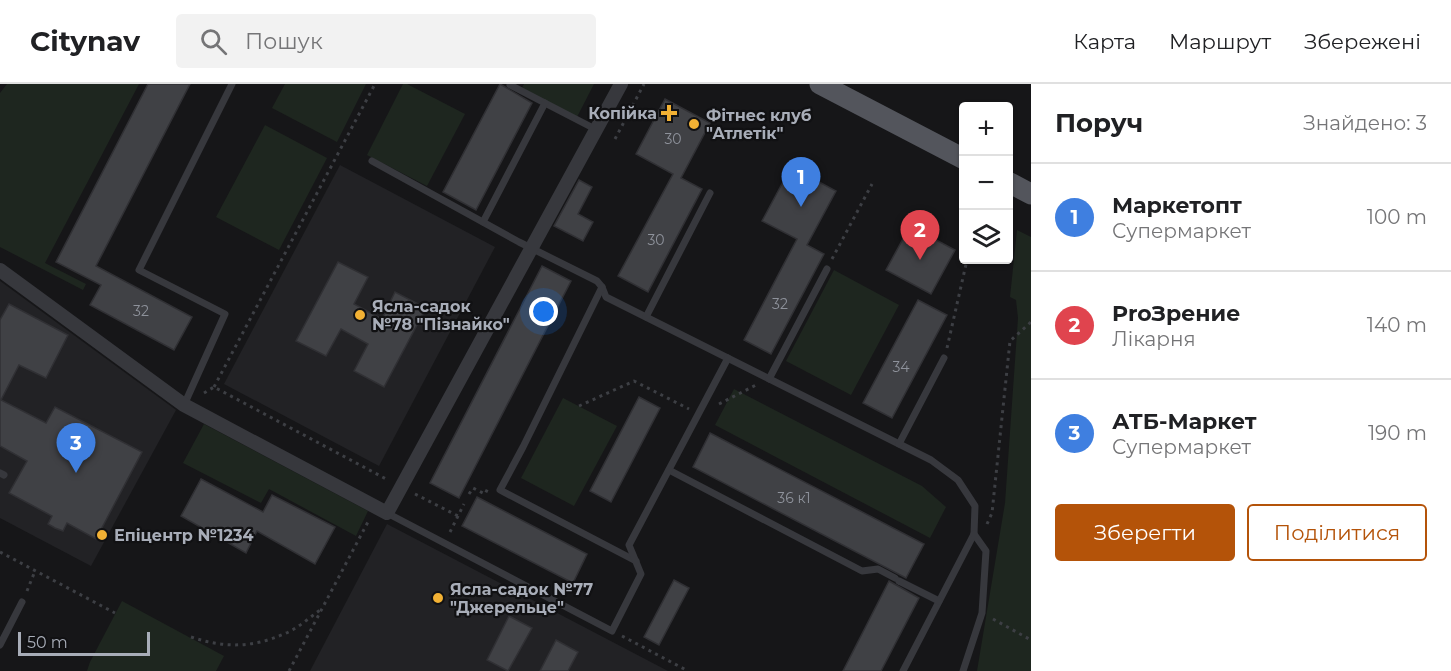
<!DOCTYPE html>
<html lang="uk">
<head>
<meta charset="utf-8">
<style>
  body { margin:0; font-family:Montserrat,sans-serif; background:#f2f2f2; color:#202124 }
  .controls { position:absolute; right:18px; top:18px; display:grid; overflow:hidden; border-radius:6px; box-shadow:0 2px 4px #0004 }
  .controls button { width:54px; height:54px; display:grid; place-items:center; padding:0; border:0; border-bottom:2px solid #e0e0e0; background:#fff; color:#202124; font:30px sans-serif }
  .scale { position:absolute; left:18px; bottom:15px; width:132px; box-sizing:border-box; padding-left:6px; border:3px solid #a8adb8; border-top:0; font-size:16px; line-height:21px; white-space:nowrap; color:#a8adb8; -webkit-text-stroke:4px #111113; paint-order:stroke }
  .you { position:absolute; left:544px; top:228px; width:21px; height:21px; margin:-15px; border:4px solid #fff; border-radius:50%; background:#1a73e8; box-shadow:0 0 0 9px #1a73e833 }
  .badge { display:grid; place-items:center; width:39px; height:39px; border-radius:50%; background:#b45309; color:#fff; font-size:20px; font-weight:700 }
  .pin { position:absolute; translate:-50% -50px; filter:drop-shadow(0 2px 3px #0008) }
  .pin::after { content:''; position:absolute; top:32px; width:21px; height:18px; background:inherit; clip-path:polygon(0 0,100% 0,50% 100%) }
  .list { margin:0; padding:0; list-style:none }
  h2 { display:flex; justify-content:space-between; align-items:center; height:78px; margin:0; padding:0 24px; font-size:26px }
  h2 small { font-size:20px; font-weight:400; color:#757577 }
  .list li { display:grid; grid-template-columns:39px 1fr auto; gap:18px; align-items:center; box-sizing:border-box; height:108px; padding:0 24px; border-top:2px solid #e0e0e0 }
  .list b { display:block; font-size:22px; white-space:nowrap }
  .list p { margin:0; font-size:20px; white-space:nowrap; color:#757577 }
  .list em { font-size:20px; font-style:normal; color:#757577 }
  .actions { display:flex; gap:12px; padding:18px 24px }
  .actions a { flex:1; padding:14px 0; border:2px solid #b45309; border-radius:6px; text-align:center; font-size:21px; color:#b45309 }
  .actions .main { background:#b45309; color:#fff }
  .icon { flex:none; width:33px; height:33px; fill:none; stroke:currentColor; stroke-width:2; stroke-linecap:round; stroke-linejoin:round }
  .map { position:relative; flex:none; width:1031px; height:587px; overflow:hidden }
  header { display:flex; align-items:center; gap:36px; box-sizing:border-box; height:84px; padding:0 30px; background:#fff; border-bottom:2px solid #e0e0e0 }
  header strong { font-size:28px }
  nav { display:flex; gap:33px; margin-inline-start:auto; font-size:21px }
  .search { width:420px; height:54px; background:#f2f2f2; display:flex; align-items:center; gap:15px; box-sizing:border-box; padding:0 21px; border-radius:6px; color:#757577; font-size:22px }
  main { display:flex }
  aside { flex:1; background:#fff }
  .map>svg:first-child { display:block }
</style>
</head>
<body>
<header>
<strong>Citynav</strong>
<div class="search"><svg class="icon" aria-label="search" viewBox="0 0 24 24"><circle cx="10" cy="10" r="6"/><path d="M15 15l6 6"/></svg>Пошук</div>
<nav><a>Карта</a><a>Маршрут</a><a>Збережені</a></nav>
</header>
<main>
<div class="map">
<svg width="1031" height="587" viewBox="0 0 1031 587">
  <rect width="100%" height="100%" fill="#161618"/>
  <g fill="#222225">
    <path d="M340,81L495,163L379,382L224,300Z"/>
    <path d="M0,197L176,326L91,482L0,434Z"/>
    <path d="M387,440L668,587H310Z"/>
  </g>
  <g fill="#1e261f">
    <path d="M7,0H139L45,179L86,200L83,206L0,163V9Z"/>
    <path d="M285,0H366L337,58L272,24Z"/>
    <path d="M403,0H407L465,30L427,102L367,71Z"/>
    <path d="M524,0H594L577,33L522,4Z"/>
    <path d="M265,41L327,74L279,166L216,133Z"/>
    <path d="M1017,146L1031,153V587H977L1005,419L1018,234L1016,216L1010,213Z"/>
    <path d="M834,186L899,221L851,311L786,277Z"/>
    <path d="M734,305L922,402L946,423L930,454L715,341Z"/>
    <path d="M563,314L617,342L574,422L521,394Z"/>
    <path d="M204,340L368,427L356,452L269,405L261,419L183,379Z"/>
    <path d="M122,517L224,572L216,587H87L90,578Z"/>
  </g>
  <g fill="#404145" stroke="#303034" stroke-width="1.5">
    <path d="M148,0H190L96,182L192,233L174,266L90,221L101,201L56,178Z"/>
    <path d="M500,0L532,19L476,126L443,108Z"/>
    <path d="M665,15L710,39L681,94L702,105L648,208L618,192L673,90L636,70Z"/>
    <path d="M791,83L836,107L807,161L824,170L771,270L744,256L797,155L762,137Z"/>
    <path d="M579,96L592,103L578,130L593,138L583,157L554,142Z"/>
    <path d="M910,142L955,166L931,210L886,186Z"/>
    <path d="M338,178L368,193L354,220L382,235L395,208L426,224L384,303L354,287L368,260L341,245L326,272L296,257Z"/>
    <path d="M542,182L571,197L459,414L430,399Z"/>
    <path d="M918,216L947,231L892,334L863,319Z"/>
    <path d="M9,220L68,251L46,294L19,281L1,316L46,339L55,323L142,368L96,455L67,439L63,447L55,444L48,440L52,432L9,409L27,377L0,362V236Z"/>
    <path d="M639,313L660,324L611,418L590,407Z"/>
    <path d="M710,349L924,460L906,494L693,383Z"/>
    <path d="M201,395L263,428L272,411L335,443L315,480L257,447L246,469L181,432Z"/>
    <path d="M477,413L587,470L573,499L462,442Z"/>
    <path d="M674,496L689,504L659,561L644,553Z"/>
    <path d="M889,497L919,514L881,587H843Z"/>
    <path d="M509,532L532,544L508,587L487,576Z"/>
    <path d="M556,556L578,568L568,587H540Z"/>
  </g>
  <g fill="none" stroke-linecap="round" stroke-linejoin="round">
    <g stroke="#3d3f44" stroke-width="3" stroke-dasharray="3 4.5" stroke-linecap="butt">
      <path d="M615,55L644,0"/>
      <path d="M832,175L872,100"/>
      <path d="M947,264L967,176"/>
      <path d="M214,303L375,0"/>
      <path d="M204,309L214,303L388,396"/>
      <path d="M719,320L756,301"/>
      <path d="M579,322L634,297L689,325"/>
      <path d="M415,410L458,432"/>
      <path d="M469,410L473,404L485,410L488,404"/>
      <path d="M987,440L992,429L1010,257L1031,238"/>
      <path d="M450,448L464,420"/>
      <path d="M0,468L115,529"/>
      <path d="M27,507L35,487"/>
      <path d="M993,535L1031,556"/>
      <path d="M622,552L688,587"/>
      <path d="M191,553C224,564 252,564 284,550C297,545 309,534 320,526"/>
      <path d="M289,587L369,436"/>
    </g>
    <g stroke="#37383d" stroke-width="7">
      <path d="M510,1L597,46"/>
      <path d="M372,77L519,158L597,197L602,203L606,213L931,376L958,396L975,422L974,450L903,587"/>
      <path d="M483,138L545,19"/>
      <path d="M602,203L523,363L500,406L636,477"/>
      <path d="M646,233L710,109"/>
      <path d="M769,295L827,185"/>
      <path d="M184,321L225,230L139,186L232,0"/>
      <path d="M899,360L944,274"/>
      <path d="M669,386L862,487L878,485L895,494"/>
      <path d="M0,389L4,391"/>
      <path d="M387,429L612,547L641,490L629,461L728,274"/>
      <path d="M899,497L939,517"/>
      <path d="M0,561L22,518"/>
      <path d="M963,587L982,529L986,467L974,450"/>
    </g>
    <path stroke="#37383d" stroke-width="14" d="M0,186L184,321L387,429L621,0"/>
    <g stroke="#53555c" stroke-width="21">
      <path d="M820,0L964,75"/>
      <path d="M1008,98L1031,110"/>
    </g>
  </g>
  <g fill="#f2b134" stroke="#111113" stroke-width="2">
    <path d="M666 20h6v6h6v6h-6v6h-6v-6h-6v-6h6z"/>
    <circle cx="694" cy="40" r="6"/>
    <circle cx="360" cy="231" r="6"/>
    <circle cx="102" cy="451" r="6"/>
    <circle cx="438" cy="514" r="6"/>
  </g>
  <g text-anchor="middle" dominant-baseline="central" stroke-width="4.5" stroke-linejoin="round" paint-order="stroke">
    <g font-size="14" fill="#8e929b">
      <text x="673" y="55">30</text>
      <text x="656" y="156">30</text>
      <text x="780" y="220">32</text>
      <text x="141" y="227">32</text>
      <text x="901" y="283">34</text>
      <text x="794" y="414">36 к1</text>
    </g>
    <g font-size="16" font-weight="bold" fill="#a8adb8" stroke="#111113" text-anchor="start">
      <text x="657" y="29" text-anchor="end">Копійка</text>
      <text x="706" y="31">Фітнес клуб<tspan x="706" dy="18">"Атлетік"</tspan></text>
      <text x="372" y="222">Ясла-садок<tspan x="372" dy="18">№78 "Пізнайко"</tspan></text>
      <text x="114" y="451">Епіцентр №1234</text>
      <text x="450" y="505">Ясла-садок №77<tspan x="450" dy="18">"Джерельце"</tspan></text>
    </g>
  </g>
</svg>
<div class="controls">
<button>+</button>
<button>−</button>
<button><svg class="icon" aria-label="layers" viewBox="0 0 24 24"><path d="M12 4l9 5-9 5-9-5zM3 14l9 5 9-5"/></svg></button>
</div>
<div class="scale">50 m</div>
<div class="you"></div>
<div class="pin badge" style="left:801px;top:123px;background:#3f7fe0">1</div>
<div class="pin badge" style="left:920px;top:176px;background:#e0444e">2</div>
<div class="pin badge" style="left:76px;top:389px;background:#3f7fe0">3</div>
</div>
<aside>
<h2>Поруч<small>Знайдено: 3</small></h2>
<ul class="list">
<li><span class="badge" style="background:#3f7fe0">1</span><div><b>Маркетопт</b><p>Супермаркет</p></div><em>100 m</em></li>
<li><span class="badge" style="background:#e0444e">2</span><div><b>ProЗрение</b><p>Лікарня</p></div><em>140 m</em></li>
<li><span class="badge" style="background:#3f7fe0">3</span><div><b>АТБ-Маркет</b><p>Супермаркет</p></div><em>190 m</em></li>
</ul>
<div class="actions"><a class="main">Зберегти</a><a>Поділитися</a></div>
</aside>
</main>
</body>
</html>
